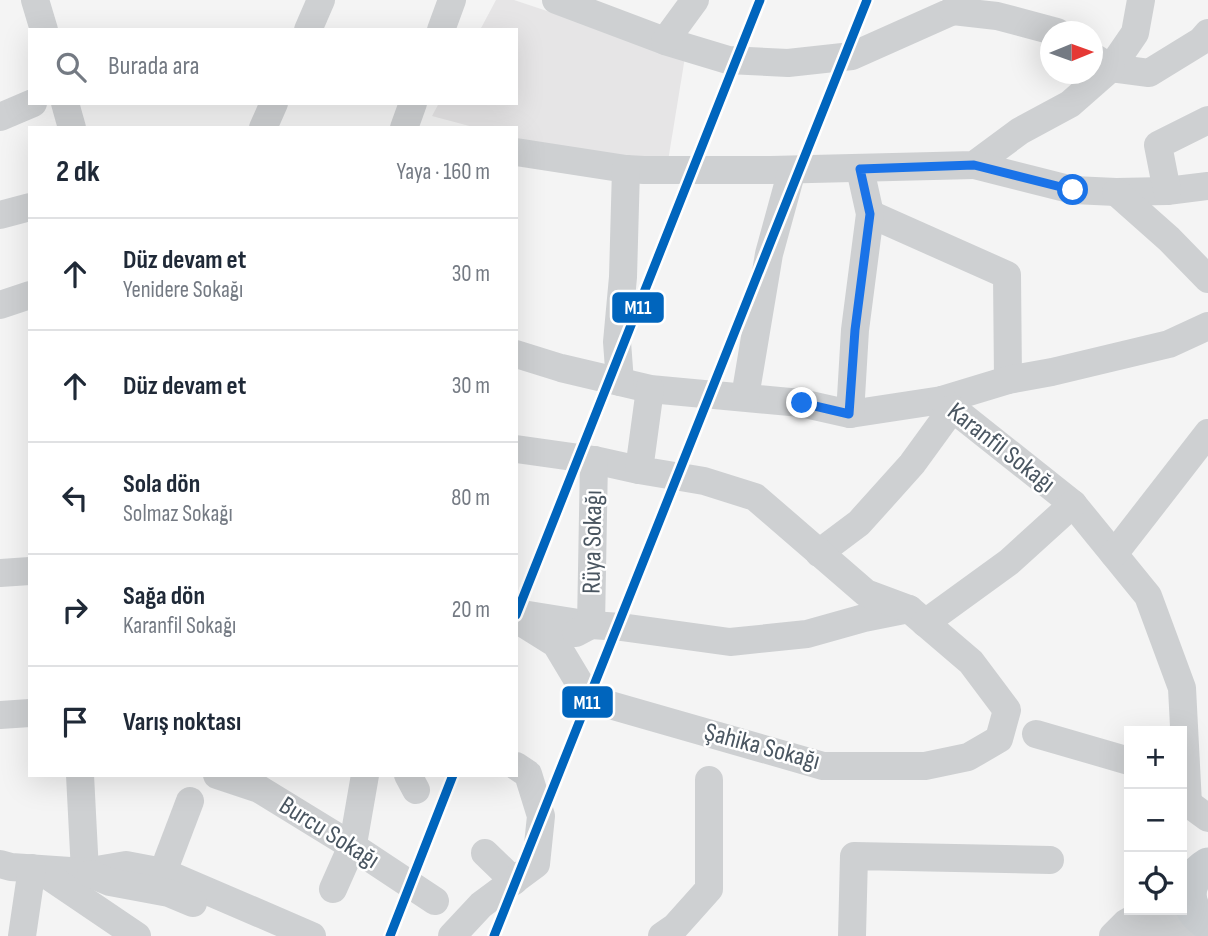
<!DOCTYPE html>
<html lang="tr">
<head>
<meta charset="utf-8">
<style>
  body { margin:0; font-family:"Sofia Sans Condensed",sans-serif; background:#f2f2f3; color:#1f2937 }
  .controls { position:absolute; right:21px; bottom:21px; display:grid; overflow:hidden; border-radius:0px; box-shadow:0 7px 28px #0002 }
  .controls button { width:63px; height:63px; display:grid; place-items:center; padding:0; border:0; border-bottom:2px solid #e0e1e3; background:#fff; color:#1f2937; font:35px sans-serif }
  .compass { position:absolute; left:1040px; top:21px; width:63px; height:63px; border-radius:50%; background:#fff; box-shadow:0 7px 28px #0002; rotate:89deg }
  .stop { position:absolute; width:21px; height:21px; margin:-16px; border:5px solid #1a73e8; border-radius:50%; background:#fff }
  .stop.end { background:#1a73e8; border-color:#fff; box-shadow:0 2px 7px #0008 }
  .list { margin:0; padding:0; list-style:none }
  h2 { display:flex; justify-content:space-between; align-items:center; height:91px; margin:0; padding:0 28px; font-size:30px }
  h2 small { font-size:23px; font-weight:400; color:#747a83 }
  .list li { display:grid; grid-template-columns:46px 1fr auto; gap:21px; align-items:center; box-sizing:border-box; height:112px; padding:0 28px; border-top:2px solid #e0e1e3 }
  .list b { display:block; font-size:26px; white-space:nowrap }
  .list p { margin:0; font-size:23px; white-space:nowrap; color:#747a83 }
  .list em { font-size:23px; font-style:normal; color:#747a83 }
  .icon { flex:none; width:38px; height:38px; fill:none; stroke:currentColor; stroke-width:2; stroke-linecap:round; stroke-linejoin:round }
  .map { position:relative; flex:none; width:1208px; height:936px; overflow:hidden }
  .search { position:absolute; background:#fff; box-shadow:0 7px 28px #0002; left:28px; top:28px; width:490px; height:77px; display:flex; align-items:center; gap:18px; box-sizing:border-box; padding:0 24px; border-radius:0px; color:#747a83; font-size:26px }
  .panel { position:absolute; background:#fff; box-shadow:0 7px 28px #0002; left:28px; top:126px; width:490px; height:651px; border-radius:0px }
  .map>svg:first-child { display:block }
</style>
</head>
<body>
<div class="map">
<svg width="1208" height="936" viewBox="0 0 1208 936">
  <rect width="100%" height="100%" fill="#f4f4f4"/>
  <path fill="#e6e5e6" d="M496,0H514L685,57L668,161L638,169L516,138V128H477L432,116L439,103H516V30H480Z"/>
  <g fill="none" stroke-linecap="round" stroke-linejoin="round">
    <g stroke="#ced0d2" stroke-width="28">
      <path d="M35,0L44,30"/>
      <path d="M556,0L665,41L728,60L788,63L852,56L953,11L958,0"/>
      <path d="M1141,0L1135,33L1111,68L1149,73L1201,41L1208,33"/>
      <path d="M953,11L997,16L1057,32"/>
      <path d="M308,30L321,0"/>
      <path d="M441,30L452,0"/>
      <path d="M665,41L695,0"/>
      <path d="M65,103L72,128"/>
      <path d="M0,117L33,103"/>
      <path d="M263,128L274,103"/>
      <path d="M404,128L413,103"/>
      <path d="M516,152L626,169L644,170H771L974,165L1020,131L1070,104L1111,68L1092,56"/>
      <path d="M974,165L1073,190L1116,192L1167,191L1208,186"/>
      <path d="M1167,191L1158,145L1208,120"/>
      <path d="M1116,192L1169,239L1208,279"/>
      <path d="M870,214L1007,275L1008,380"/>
      <path d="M0,215L30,207"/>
      <path d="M0,305L30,295"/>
      <path d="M516,354L561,368L650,389L801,403L850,414L942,400L1008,380L1052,372L1169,344L1208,326"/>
      <path d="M620,382L617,342L623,277L626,169"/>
      <path d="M745,397L769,254L792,170"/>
      <path d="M942,400L1073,504L1148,596L1182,688L1188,804"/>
      <path d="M850,414L855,330L870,214L860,169"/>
      <path d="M516,449L594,460L639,470"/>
      <path d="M819,553L859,523L912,464L952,409"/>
      <path d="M1114,554L1208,433"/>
      <path d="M0,573L30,571"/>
      <path d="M516,613L591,625L621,627L730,642L807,634L864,618L909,609"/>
      <path d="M516,619L556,644L589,699L823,766H925L968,757L999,739L1007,710L971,662L909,609L866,593L755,497L704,481L639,470L650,389"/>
      <path d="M925,623L1009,562L1073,504"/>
      <path d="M576,633L591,625L594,460"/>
      <path d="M0,715L30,713"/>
      <path d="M1036,734L1129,761"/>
      <path d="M80,775L85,872"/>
      <path d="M217,775L259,789L352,846L435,901"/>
      <path d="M408,775L416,790"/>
      <path d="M1182,799L1208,818"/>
      <path d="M485,853L514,881"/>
      <path d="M0,864L11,867L85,872L126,865L163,872L312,936"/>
      <path d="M38,869L137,936"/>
      <path d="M163,872L190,801"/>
      <path d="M91,874L110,882L169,893L193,903"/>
      <path d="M333,889L353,844L365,775"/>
      <path d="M22,936L32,868"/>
      <path d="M452,936L481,905L536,864L541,816L528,774L516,766"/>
      <path d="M662,936L675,927L709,889V780"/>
      <path d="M852,936L854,856L1050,860"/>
      <path d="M1113,936L1126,923L1149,910"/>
      <path d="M1141,936L1160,929L1206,923"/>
    </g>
    <path stroke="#caced1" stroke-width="35" d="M1208,865C1183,880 1183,909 1208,923"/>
    <g stroke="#fff" stroke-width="14">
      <g id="metro-1">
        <path d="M516,615L760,0"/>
        <path d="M390,936L453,775"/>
        <path d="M494,936L867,0"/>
      </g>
    </g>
    <use href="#metro-1" stroke="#0065bd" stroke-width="9"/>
  </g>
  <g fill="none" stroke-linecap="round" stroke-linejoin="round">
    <path stroke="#1a73e8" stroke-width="9" d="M802,403L849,414L855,330L870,214L860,169L974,165L1073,190"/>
  </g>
  <g text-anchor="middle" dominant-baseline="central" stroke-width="5" stroke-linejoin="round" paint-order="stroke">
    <g font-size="26" fill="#4a5661" stroke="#fff">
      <text transform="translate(1001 448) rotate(38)">Karanfil Sokağı</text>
      <text transform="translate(593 542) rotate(-89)">Rüya Sokağı</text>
      <text transform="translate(762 747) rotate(15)">Şahika Sokağı</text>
      <text transform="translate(329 833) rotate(32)">Burcu Sokağı</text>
    </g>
  </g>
  <g stroke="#fff" stroke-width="2.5">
    <rect x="611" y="291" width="54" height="33" rx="7" fill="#0065bd"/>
    <rect x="561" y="685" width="53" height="34" rx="7" fill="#0065bd"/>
  </g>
  <g font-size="19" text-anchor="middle" font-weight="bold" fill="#fff">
    <text x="638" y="314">M11</text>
    <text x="587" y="709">M11</text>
  </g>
</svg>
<div class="controls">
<button>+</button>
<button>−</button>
<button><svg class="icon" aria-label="locate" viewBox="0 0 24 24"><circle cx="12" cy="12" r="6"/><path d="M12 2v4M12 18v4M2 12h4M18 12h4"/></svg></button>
</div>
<svg class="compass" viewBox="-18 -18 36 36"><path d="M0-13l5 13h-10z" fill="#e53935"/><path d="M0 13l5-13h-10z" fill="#747a83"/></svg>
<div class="stop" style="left:1073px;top:190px"></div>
<div class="stop end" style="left:802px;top:403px"></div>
<div class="search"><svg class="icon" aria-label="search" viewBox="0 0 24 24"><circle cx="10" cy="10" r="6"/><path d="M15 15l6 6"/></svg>Burada ara</div>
<section class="panel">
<h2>2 dk<small>Yaya · 160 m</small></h2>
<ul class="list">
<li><svg class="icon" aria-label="ahead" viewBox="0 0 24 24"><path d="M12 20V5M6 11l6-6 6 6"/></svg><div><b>Düz devam et</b><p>Yenidere Sokağı</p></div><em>30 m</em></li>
<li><svg class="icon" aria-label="ahead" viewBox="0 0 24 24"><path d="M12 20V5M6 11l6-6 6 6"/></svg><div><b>Düz devam et</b></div><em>30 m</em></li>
<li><svg class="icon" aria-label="left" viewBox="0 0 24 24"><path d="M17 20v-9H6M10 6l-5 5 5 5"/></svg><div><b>Sola dön</b><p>Solmaz Sokağı</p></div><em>80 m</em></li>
<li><svg class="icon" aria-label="right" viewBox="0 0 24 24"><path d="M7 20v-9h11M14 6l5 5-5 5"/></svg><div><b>Sağa dön</b><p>Karanfil Sokağı</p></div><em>20 m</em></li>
<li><svg class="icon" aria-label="arrive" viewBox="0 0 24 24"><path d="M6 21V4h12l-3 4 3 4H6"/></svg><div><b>Varış noktası</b></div></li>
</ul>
</section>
</div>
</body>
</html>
